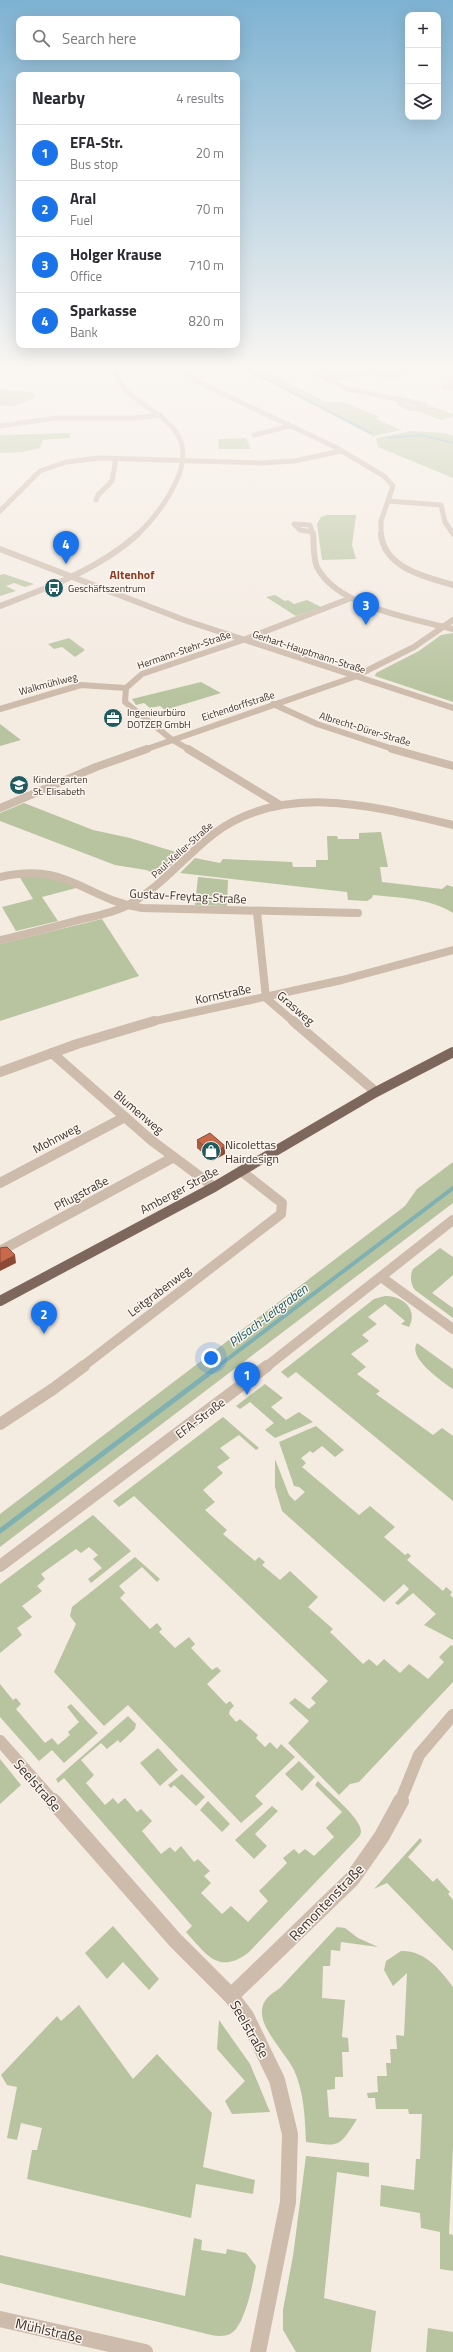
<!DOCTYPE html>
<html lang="en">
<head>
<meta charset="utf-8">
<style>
  body { margin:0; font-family:"Titillium Web",sans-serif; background:#f7f7f7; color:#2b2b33 }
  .controls { position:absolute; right:12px; top:12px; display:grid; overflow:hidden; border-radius:8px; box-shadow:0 4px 16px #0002 }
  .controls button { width:36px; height:36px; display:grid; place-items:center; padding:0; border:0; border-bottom:1px solid #e1e1e2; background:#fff; color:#2b2b33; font:20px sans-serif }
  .you { position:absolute; left:211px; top:1358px; width:14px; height:14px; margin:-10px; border:3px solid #fff; border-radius:50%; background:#1a73e8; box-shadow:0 0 0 6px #1a73e833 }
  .badge { display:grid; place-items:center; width:26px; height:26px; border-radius:50%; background:#1a73e8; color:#fff; font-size:13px; font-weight:700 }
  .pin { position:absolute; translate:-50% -33px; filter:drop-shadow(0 1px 2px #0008) }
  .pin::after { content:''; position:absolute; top:21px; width:14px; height:12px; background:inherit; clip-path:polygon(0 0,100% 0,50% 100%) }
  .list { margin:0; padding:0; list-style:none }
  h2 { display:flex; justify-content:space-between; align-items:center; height:52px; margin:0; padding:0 16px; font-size:17px }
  h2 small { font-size:13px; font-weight:400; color:#7c7c81 }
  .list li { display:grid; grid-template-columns:26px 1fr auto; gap:12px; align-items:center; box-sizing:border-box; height:56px; padding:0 16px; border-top:1px solid #e1e1e2 }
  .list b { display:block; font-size:15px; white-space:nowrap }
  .list p { margin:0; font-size:13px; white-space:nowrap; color:#7c7c81 }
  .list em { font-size:13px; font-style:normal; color:#7c7c81 }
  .icon { flex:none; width:22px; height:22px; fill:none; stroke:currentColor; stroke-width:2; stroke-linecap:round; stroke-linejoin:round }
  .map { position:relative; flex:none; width:453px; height:2352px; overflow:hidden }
  .search { position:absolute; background:#fff; box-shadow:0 4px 16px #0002; left:16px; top:16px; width:224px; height:44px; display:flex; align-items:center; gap:10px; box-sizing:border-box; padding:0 14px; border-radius:8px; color:#7c7c81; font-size:15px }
  .panel { position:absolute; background:#fff; box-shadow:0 4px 16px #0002; left:16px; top:72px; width:224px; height:276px; border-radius:8px }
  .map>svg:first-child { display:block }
</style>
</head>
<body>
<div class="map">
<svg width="453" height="2352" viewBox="0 0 453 2352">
  <rect width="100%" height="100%" fill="#f4ebe1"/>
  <g fill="#b8c4a0">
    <path d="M236,365H254L326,402H344L379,417L376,419L402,430L373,436Z"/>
    <path d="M301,365H376L373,366L389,370L377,375L372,374L337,381Z"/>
    <path d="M0,388L12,391L32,392L35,398L12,407L0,405Z"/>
    <path d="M430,406L453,414V416L441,420L416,410Z"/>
    <path d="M412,431L444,433L453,436V478L378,447L376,438Z"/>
    <path d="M71,433L70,438L43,440L40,448L23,452L0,453V435Z"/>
    <path d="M246,438L251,449H219L218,439Z"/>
    <path d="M327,515H356L352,545L356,559L322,560L317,524L321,517Z"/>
    <path d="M4,574L34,584L25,587L14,583L6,586L16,591L0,596V575Z"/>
    <path d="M275,595L285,601L288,600L294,604L307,600L321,607L296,616L266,597Z"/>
    <path d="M453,633V702L375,676L376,673L419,651L441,635Z"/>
    <path d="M69,638L85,650L75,657L62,647L54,649L48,644Z"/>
    <path d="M201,682L221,693L165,710L160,706L150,708L144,703L136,705L132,699Z"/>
    <path d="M0,724L21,740L0,746Z"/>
    <path d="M24,803L93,830L130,838L182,854L161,876L146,870L115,865L0,821V813Z"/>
    <path d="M381,832L388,867H380L382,882L442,889L447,885L453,887V913C429,898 401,898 373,895L372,898L367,901L348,900L347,892L180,873L195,858L220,863L223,859L292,862L293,867H316V860H328L327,836H337L338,839H359V833Z"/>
    <path d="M19,876L50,877L80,887L42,897L58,921L16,931L2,907L33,899Z"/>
    <path d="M198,877L228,880L227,906L195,905Z"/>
    <path d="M102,919L139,976L0,1021V944Z"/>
    <path d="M453,1162V1203L0,1547V1514L405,1206L417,1189Z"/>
    <path d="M440,1248L453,1257V1275L432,1293L453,1308V1318L415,1290C410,1284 410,1275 413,1269Z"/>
    <path d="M385,1296C402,1295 419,1310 409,1327L401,1324L405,1321L385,1304L368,1317L377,1324L362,1335L369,1341L351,1354L366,1367L357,1374L380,1391L376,1394L433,1435L442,1428L453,1436V1501L296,1372L288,1378L281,1372L374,1299Z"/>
    <path d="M417,1343L453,1369V1389C443,1382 407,1358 417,1343Z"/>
    <path d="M265,1384L283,1398L271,1407L286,1420L299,1412L313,1422L275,1438L265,1430L274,1423L250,1402L240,1409L236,1406Z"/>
    <path d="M223,1417L259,1448L256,1450L239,1435L220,1448L230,1458L217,1467L223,1473L203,1490L215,1502L205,1510L227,1530L223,1534L255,1561L259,1557L265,1562L262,1565L280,1580L290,1571L318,1597L308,1607L333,1629L330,1632L363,1664L369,1659L377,1666L384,1659L400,1673L409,1664L428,1679L444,1662L439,1657L451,1645L453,1646V1682L359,1782L350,1784L339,1795L288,1743L309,1721L289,1703L295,1698L309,1709L316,1703L311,1698L328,1681L134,1496L119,1507L113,1501Z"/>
    <path d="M316,1426L344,1450L335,1457L322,1446L313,1453L310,1451L301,1458L306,1463L302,1467L359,1515L370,1506L395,1527L384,1537L405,1555L408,1553L411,1556L407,1560L443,1591L446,1587L452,1592L450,1595L453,1598V1640L424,1625L436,1614L413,1593L398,1605L395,1603L409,1589L404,1584L384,1602L282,1511L275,1487V1459L289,1495L295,1501L305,1492L299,1487L294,1486L279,1442Z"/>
    <path d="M93,1515L131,1551L91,1583L88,1579L102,1568L93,1559L98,1555L89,1547L81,1553L76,1549L41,1574L45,1579L37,1586L42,1591L22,1606L32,1617L17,1628L22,1635L0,1653V1584Z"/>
    <path d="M135,1557L160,1579L157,1582L142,1567L119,1586L125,1593L120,1598L150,1629L157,1623L162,1629L159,1632L175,1648L189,1637L195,1644L191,1648L212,1670L217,1667L221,1671L207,1684L226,1704L230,1701L234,1706L230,1710L229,1714L236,1722L240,1719L258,1735L256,1738L265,1747L270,1742L277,1749L281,1744L295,1757L255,1796L263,1804L241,1823L128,1705L104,1726L54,1672L76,1624L70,1616L72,1607Z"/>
    <path d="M0,1684L13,1700L16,1698L21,1704L16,1709L45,1743L52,1738L58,1745L70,1735L68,1732L79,1722L67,1707L71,1704L98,1733L64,1763L52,1750L39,1761L0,1717Z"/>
    <path d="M128,1716L136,1724L135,1729L120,1743L118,1740L107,1749L101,1743L81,1760L94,1775L86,1783L105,1805L113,1798L118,1804L125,1798L137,1812L141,1809L152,1821L142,1831L161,1854L170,1847L175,1852L181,1846L194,1862L198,1859L210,1871L204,1876L211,1883L201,1893L222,1914L231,1906L248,1922L268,1901L259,1891L287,1863L283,1858L294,1849L299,1854L305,1849L314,1856L334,1837L326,1828L342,1812L315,1785L318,1781C327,1791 361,1818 361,1831C361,1835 358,1838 355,1841L248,1953C218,1975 206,1954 186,1932L192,1926L64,1778L58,1783L56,1779Z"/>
    <path d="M158,1748L178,1770L160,1786L140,1763Z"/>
    <path d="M0,1759L21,1785L0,1804Z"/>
    <path d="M299,1761L315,1777L302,1791L285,1774Z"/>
    <path d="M182,1774L205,1797L196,1806L174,1785L171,1788L168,1785Z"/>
    <path d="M208,1801L230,1824L222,1832L200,1810Z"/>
    <path d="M272,1806L278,1811L255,1834L267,1846L254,1859L235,1840Z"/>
    <path d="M420,1838L422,1841L408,1857L433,1882L437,1878L450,1892L448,1894L453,1900V1951L387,1883L374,1889Z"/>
    <path d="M113,1926L159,1979L149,1990L123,1962L107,1979L85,1953Z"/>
    <path d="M337,1927L345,1928L358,1938L378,1947L341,1942L340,1951L331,1950L330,1966H323L322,1998L345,2000L342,2037L348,2038L349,2052H342L343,2077H335V2089L327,2090L329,2117L357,2119C338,2149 340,2146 306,2142C305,2118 304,2092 294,2070C286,2054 263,2031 262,2014C261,2000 270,1995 280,1988Z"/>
    <path d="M401,1951C424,1950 440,1969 453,1987V2146L449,2234L453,2235V2271L440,2269V2232L421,2228L420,2213L380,2206L381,2185L414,2190L416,2159H420L422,2114H409L408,2109H376L375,2098H368L367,2093L378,2092L377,2076H387L386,2063H391L390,2049H397L396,2035L404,2036L407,1973L393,1986L384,1970L386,1961Z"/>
    <path d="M79,2005L133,2079L157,2054L212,2113L203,2167L255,2180L253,2194L196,2184L191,2218L27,2179L32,2150H37L42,2128L21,2123L17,2140L7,2138L17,2087L7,2085L1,2075L57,2016L61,2021Z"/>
    <path d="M219,2020L250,2064L270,2112L232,2114L225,2101L245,2081L217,2049Z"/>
    <path d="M306,2156L369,2163V2177L337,2172L324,2298L376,2311L371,2352H296L283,2330V2310L293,2256Z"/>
    <path d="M194,2238L202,2240L201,2250L226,2254L227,2249L246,2253L256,2266C253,2282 245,2327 230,2334C221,2338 211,2335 203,2333L0,2283V2255L185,2296Z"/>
    <path d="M428,2328L453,2332V2352H426Z"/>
  </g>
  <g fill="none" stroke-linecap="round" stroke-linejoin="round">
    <g stroke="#7fb0b2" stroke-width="2">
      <path d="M241,366L371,433"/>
      <path d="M389,438L422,435L453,443"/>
    </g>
    <path stroke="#7fb0b2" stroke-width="4" d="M217,1367L453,1188"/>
    <path stroke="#7fb0b2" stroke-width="5" d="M0,1531L219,1366"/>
    <g stroke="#cdbbac" stroke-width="5">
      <path d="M115,365C115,412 209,411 176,482C166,503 154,519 137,535"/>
      <path d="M184,365H231"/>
      <path d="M185,365L187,373L194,380L335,447L384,476L393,486L381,521V535"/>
      <path d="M297,365L347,389L402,400"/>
      <path d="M392,372L402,373L391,378L383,375Z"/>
      <path d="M402,373L414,365"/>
      <path d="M453,381L445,387L453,388"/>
      <path d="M402,400L425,405L412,409L400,404Z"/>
      <path d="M0,426L56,418H133L160,415"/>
      <path d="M254,435L289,426"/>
      <path d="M96,500L98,495L112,481L116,459"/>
      <path d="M388,501L441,505L445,522L453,534"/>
      <path d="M0,511L40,471L66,462L99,458L261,463L294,461L341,451"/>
      <path d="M312,532L300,530L294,524L310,525L313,535"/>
    </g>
    <g stroke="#cdbbac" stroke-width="6">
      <path d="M313,534C314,545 313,558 317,567C337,607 414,619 453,629"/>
      <path d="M381,534C384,568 426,577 453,585"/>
      <path d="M0,549L184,620L453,708"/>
      <path d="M0,606C48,588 99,569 138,534"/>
      <path d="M273,704L317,724L396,750"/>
      <path d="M0,709L81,685L126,688"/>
      <path d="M144,750L354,677L414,647L453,620"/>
      <path d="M190,750L171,739L125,702L126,688L142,674L243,640L351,598"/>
    </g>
    <g stroke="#cdbbac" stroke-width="8">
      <path d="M188,749L280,805"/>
      <path d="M392,749L453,766"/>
      <path d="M0,808L96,767L147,749"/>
      <path d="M0,877C68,861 84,899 142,908L358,913"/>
      <path d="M257,912L266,998L294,1022"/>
      <path d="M0,940C27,934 53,927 79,920C96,916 113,913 128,905C161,887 183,858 212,835C282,781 374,806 453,825"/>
      <path d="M150,1022L342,980L453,950"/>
    </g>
    <g stroke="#cdbbac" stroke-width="10">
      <path d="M293,1021L376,1092"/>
      <path d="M52,1053L151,1140L214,1187"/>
      <path d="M0,1072L77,1044L154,1021"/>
      <path d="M0,1183L125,1117"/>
      <path d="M0,1251L174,1157"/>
      <path d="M381,1277L453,1329"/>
      <path d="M82,1367L281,1214L282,1203L241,1171"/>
      <path d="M266,1367L453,1220"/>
    </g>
    <g stroke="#cdbbac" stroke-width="12">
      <path d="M0,1424L53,1389L84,1366"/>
      <path d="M0,1566L267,1366"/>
      <path d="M0,1741L54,1802"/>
      <path d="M400,1802L419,1755L453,1715"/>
    </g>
    <g stroke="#cdbbac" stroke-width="16">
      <path d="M53,1801L175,1940L231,1996L246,2016L277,2080L290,2134L288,2202L258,2352"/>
      <path d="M231,1996L352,1879L382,1836L401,1801"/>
      <path d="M0,2319L145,2352"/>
    </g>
    <path stroke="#7d675c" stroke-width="10" d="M0,1301L214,1187L376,1092L453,1052"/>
  </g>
  <path fill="#ac5a40" d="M197,1140L225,1154L212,1161L197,1148Z"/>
  <g fill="#8c4a34">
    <path d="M225,1146V1154L212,1161V1153Z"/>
    <path d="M15,1255L16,1263L0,1271V1263Z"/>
  </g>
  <g fill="#c8694b" stroke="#8c4a34">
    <path d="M210,1133L225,1146L212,1153L197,1140Z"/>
    <path d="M7,1247L15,1255L0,1263V1248Z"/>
  </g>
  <linearGradient id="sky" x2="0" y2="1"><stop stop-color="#7eb2d2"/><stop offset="0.53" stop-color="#faf6f2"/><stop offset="1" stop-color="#faf6f2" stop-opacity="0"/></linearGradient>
  <rect width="453" height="694" fill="url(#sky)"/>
  <defs>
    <g id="bus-disc" transform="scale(1)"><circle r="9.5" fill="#1f5a5e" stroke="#fbf5ee"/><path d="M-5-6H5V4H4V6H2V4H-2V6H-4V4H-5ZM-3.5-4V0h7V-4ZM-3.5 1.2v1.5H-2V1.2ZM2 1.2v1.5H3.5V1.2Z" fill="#fff"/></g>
    <g id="office-disc" transform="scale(1)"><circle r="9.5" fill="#1f5a5e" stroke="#fbf5ee"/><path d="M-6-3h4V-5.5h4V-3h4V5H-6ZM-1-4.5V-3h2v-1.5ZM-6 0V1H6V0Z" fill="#fff"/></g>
    <g id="school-disc" transform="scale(1)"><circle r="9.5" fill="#1f5a5e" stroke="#fbf5ee"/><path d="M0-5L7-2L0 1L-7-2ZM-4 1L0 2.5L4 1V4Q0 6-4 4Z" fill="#fff"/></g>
    <g id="shop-disc" transform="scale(1)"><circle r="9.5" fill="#1f5a5e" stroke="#fbf5ee"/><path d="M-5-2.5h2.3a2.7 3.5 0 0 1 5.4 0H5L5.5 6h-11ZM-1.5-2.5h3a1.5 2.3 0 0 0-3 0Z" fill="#fff"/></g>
  </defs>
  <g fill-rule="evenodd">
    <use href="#bus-disc" x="54" y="588"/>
    <use href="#office-disc" x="113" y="718"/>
    <use href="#school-disc" x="19" y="785"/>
    <use href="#shop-disc" x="211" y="1151"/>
  </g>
  <g text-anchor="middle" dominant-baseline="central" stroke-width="3" stroke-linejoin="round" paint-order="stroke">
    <g font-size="10" fill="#3b302b" stroke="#fbf5ee" text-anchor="start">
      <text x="68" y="588">Geschäftszentrum</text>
      <text x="127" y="712">Ingenieurbüro<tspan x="127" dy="12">DOTZER GmbH</tspan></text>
      <text x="33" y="779">Kindergarten<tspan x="33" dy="12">St. Elisabeth</tspan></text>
    </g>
    <g font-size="10" fill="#3b302b" stroke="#fbf5ee">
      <text transform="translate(184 650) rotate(-19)">Hermann-Stehr-Straße</text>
      <text transform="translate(309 652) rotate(18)">Gerhart-Hauptmann-Straße</text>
      <text transform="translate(48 684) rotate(-15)">Walkmühlweg</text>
      <text transform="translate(238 706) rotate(-18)">Eichendorffstraße</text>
      <text transform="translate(365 729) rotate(17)">Albrecht-Dürer-Straße</text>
      <text transform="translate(182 850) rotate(-42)">Paul-Keller-Straße</text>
    </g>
    <g font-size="12" font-weight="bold" fill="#8c3b22" stroke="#fbf5ee">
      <text x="132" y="574">Altenhof</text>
    </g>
    <g font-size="12" fill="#3b302b" stroke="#fbf5ee">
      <text transform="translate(188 896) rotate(3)">Gustav-Freytag-Straße</text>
      <text transform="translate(223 994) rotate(-12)">Kornstraße</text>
      <text transform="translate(296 1008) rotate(41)">Grasweg</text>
      <text transform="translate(139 1112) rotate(40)">Blumenweg</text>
      <text transform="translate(56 1138) rotate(-28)">Mohnweg</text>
      <text transform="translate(179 1190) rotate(-28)">Amberger Straße</text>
      <text transform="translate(81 1193) rotate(-28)">Pflugstraße</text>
      <text transform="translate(159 1291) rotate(-37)">Leitgrabenweg</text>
      <text transform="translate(200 1418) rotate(-37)">EFA-Straße</text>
    </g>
    <g font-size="12" fill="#3b302b" stroke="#fbf5ee" text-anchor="start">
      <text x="225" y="1144">Nicolettas<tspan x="225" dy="14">Hairdesign</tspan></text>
    </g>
    <g font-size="13" font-style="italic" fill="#1f5a5e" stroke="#fbf5ee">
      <text transform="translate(268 1315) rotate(-37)">Pilsach-Leitgraben</text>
    </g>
    <g font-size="14" fill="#3b302b" stroke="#fbf5ee">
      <text transform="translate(38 1785) rotate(49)">Seelstraße</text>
      <text transform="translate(326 1902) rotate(-46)">Remontenstraße</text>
      <text transform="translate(250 2029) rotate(60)">Seelstraße</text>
      <text transform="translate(49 2330) rotate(13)">Mühlstraße</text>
    </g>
  </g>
</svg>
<div class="controls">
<button>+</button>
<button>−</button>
<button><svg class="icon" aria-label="layers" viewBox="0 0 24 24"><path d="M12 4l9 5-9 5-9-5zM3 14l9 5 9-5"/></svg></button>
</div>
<div class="you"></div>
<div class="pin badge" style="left:247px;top:1395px">1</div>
<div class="pin badge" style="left:44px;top:1334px">2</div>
<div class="pin badge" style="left:366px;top:625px">3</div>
<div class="pin badge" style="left:66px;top:564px">4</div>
<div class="search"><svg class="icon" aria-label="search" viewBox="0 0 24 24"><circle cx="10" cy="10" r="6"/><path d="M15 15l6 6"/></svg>Search here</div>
<section class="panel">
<h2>Nearby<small>4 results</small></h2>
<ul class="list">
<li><span class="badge">1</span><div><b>EFA-Str.</b><p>Bus stop</p></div><em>20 m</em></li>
<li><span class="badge">2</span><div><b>Aral</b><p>Fuel</p></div><em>70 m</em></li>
<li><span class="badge">3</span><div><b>Holger Krause</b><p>Office</p></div><em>710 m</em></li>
<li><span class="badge">4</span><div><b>Sparkasse</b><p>Bank</p></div><em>820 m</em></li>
</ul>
</section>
</div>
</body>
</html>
